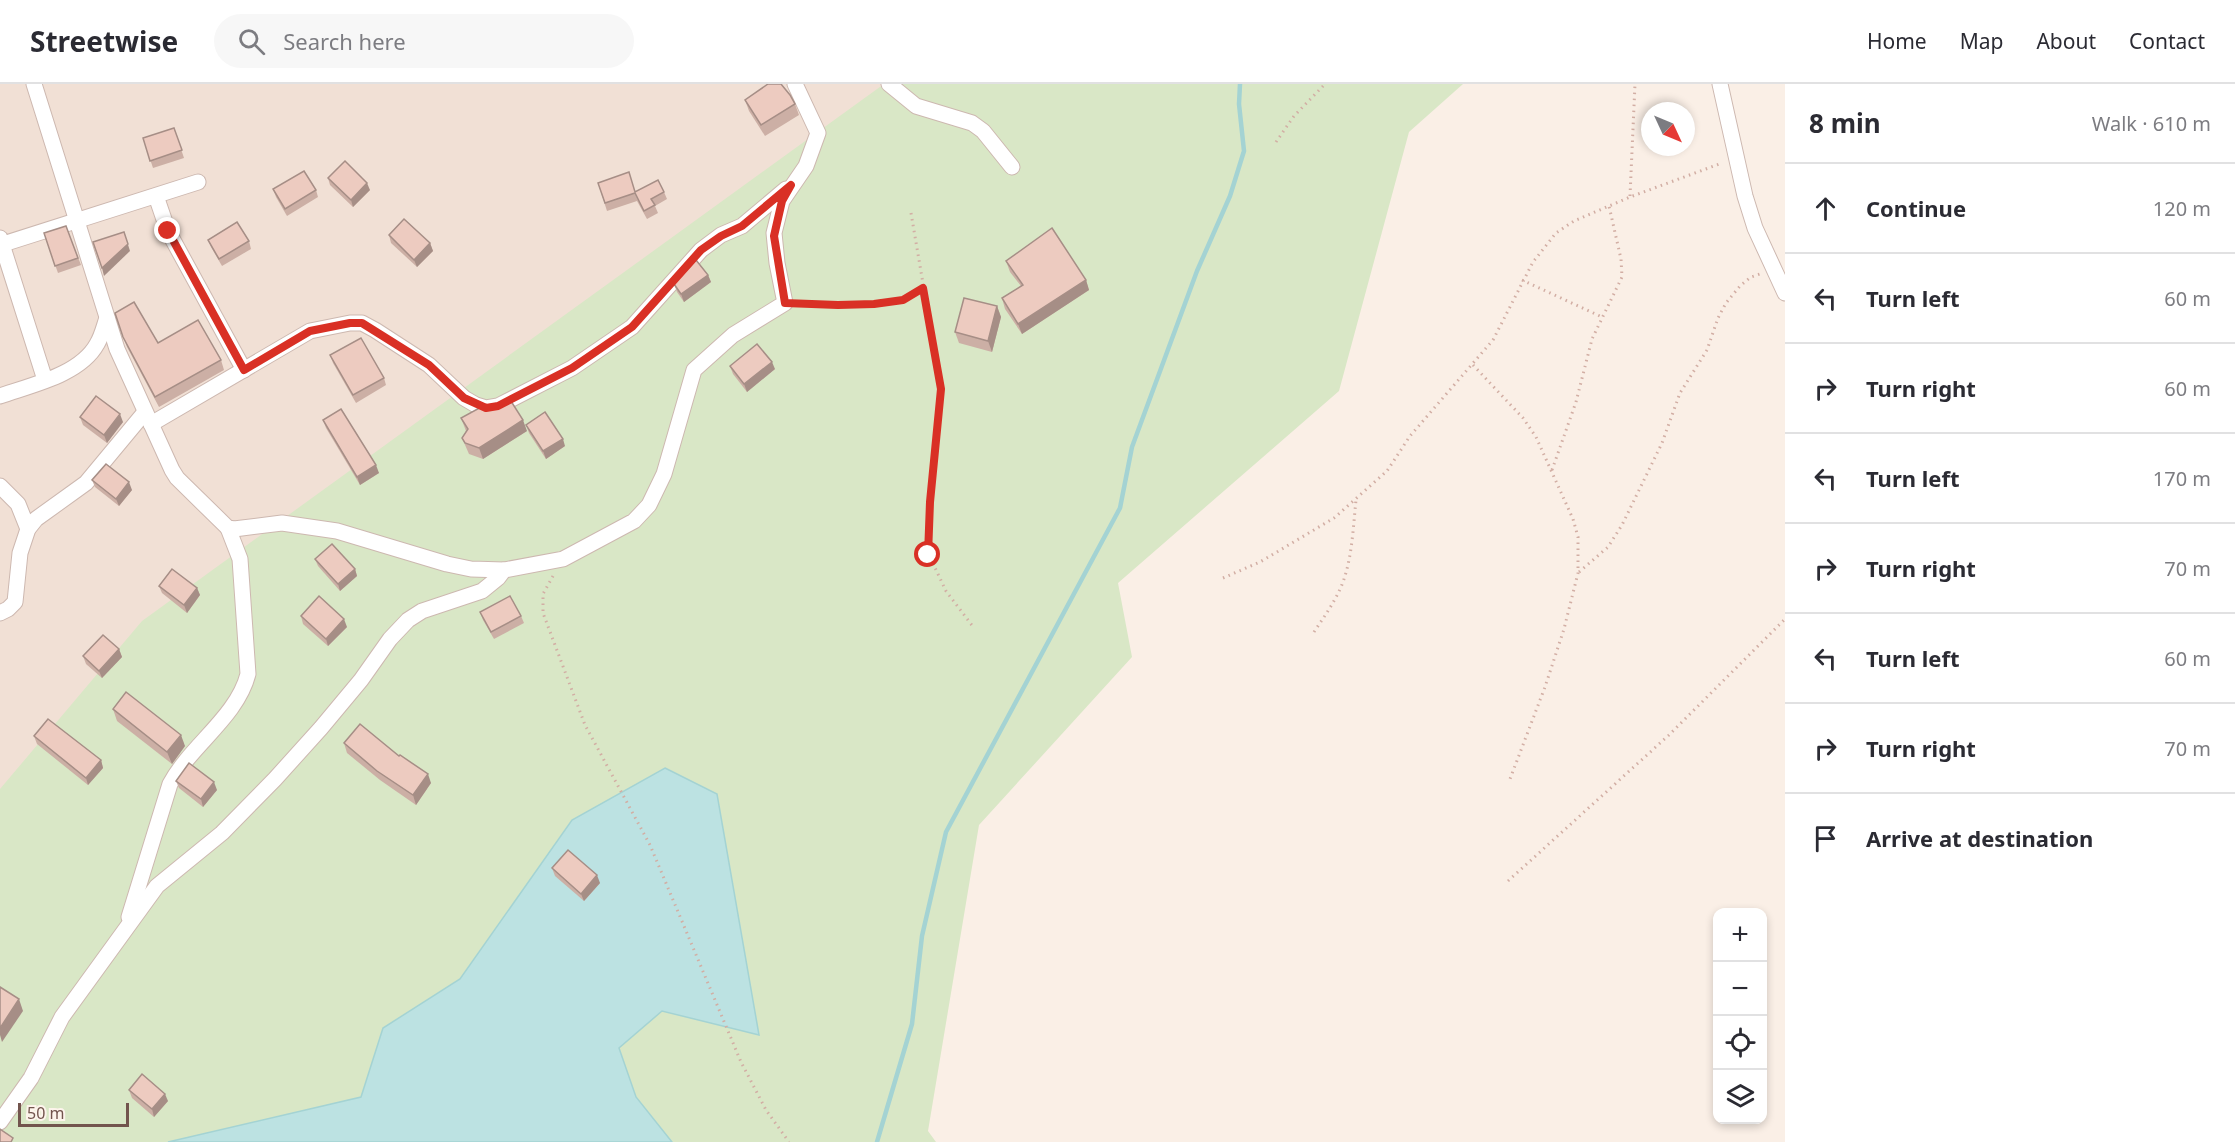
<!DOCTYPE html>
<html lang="en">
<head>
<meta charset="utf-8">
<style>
  body { margin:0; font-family:"Noto Sans",sans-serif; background:#f7f7f7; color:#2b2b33 }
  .controls { position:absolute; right:18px; bottom:18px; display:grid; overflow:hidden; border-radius:12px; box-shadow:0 3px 9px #0003 }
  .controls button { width:54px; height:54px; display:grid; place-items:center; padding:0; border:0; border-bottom:2px solid #e1e1e2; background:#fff; color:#2b2b33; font:30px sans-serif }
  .compass { position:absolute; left:1641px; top:18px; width:54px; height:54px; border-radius:50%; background:#fff; box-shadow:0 3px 9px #0003; rotate:134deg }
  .scale { position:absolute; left:18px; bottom:15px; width:111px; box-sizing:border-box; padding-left:6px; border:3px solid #72544d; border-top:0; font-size:16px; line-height:21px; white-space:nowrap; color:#72544d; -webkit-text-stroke:4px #fdf4ec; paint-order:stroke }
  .stop { position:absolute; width:18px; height:18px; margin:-14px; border:4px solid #d93025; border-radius:50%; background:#fff }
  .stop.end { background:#d93025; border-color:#fff; box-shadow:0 2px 6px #0008 }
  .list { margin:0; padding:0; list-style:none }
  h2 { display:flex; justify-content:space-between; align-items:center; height:78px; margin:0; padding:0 24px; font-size:26px }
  h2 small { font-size:20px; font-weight:400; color:#7c7c81 }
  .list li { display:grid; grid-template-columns:39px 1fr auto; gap:18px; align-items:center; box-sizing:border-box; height:90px; padding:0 24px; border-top:2px solid #e1e1e2 }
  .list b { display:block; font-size:22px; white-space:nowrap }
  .list em { font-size:20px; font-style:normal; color:#7c7c81 }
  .icon { flex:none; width:33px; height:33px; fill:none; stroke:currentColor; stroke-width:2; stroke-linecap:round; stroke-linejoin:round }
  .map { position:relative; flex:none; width:1785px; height:1058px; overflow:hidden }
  header { display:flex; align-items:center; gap:36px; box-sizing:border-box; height:84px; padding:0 30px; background:#fff; border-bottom:2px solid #e1e1e2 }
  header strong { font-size:28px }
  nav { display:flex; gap:33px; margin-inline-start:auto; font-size:21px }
  .search { width:420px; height:54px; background:#f7f7f7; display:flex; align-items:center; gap:15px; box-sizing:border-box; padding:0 21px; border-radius:33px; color:#7c7c81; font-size:22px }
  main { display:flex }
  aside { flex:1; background:#fff }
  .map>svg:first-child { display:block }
</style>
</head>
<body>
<header>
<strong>Streetwise</strong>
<div class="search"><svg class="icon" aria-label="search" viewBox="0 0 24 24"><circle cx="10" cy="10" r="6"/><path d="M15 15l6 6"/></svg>Search here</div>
<nav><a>Home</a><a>Map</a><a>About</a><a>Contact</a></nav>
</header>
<main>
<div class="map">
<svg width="1785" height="1058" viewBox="0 0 1785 1058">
  <rect width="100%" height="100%" fill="#faefe6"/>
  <path fill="#f1e0d5" d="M0,0H1105L0,1058Z"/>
  <path fill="#d9e7c6" d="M884,0H1463L1409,48L1339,307L1118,499L1132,573L979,741L928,1047L936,1058H0V705L142,537Z"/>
  <path fill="#bce2e2" stroke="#a4d3d3" stroke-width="1.5" d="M665,684L717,710L759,951L662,927L619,964L636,1013L672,1058H168L361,1013L383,944L460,895L572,736Z"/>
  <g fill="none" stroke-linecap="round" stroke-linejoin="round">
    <path stroke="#a4d3d3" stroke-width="4.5" d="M877,1058L912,940L922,852L946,748L1120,424L1132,363L1197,187L1230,112L1244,67L1239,20L1240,0"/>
    <g stroke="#cdb8b0" stroke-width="17">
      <g id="minor">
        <path d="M34,0L117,265L172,386L177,394L228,444L234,445L282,439L337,447L447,480L471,485L504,486L563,475L634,437L649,421L664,390L694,286L733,251L785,219L777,179L774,149L782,117L806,82L818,49L795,0"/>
        <path d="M889,0L916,22L972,39L983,47L1012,83"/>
        <path d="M1720,0L1745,112L1755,144L1785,209"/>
        <path d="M156,112L168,147L244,286"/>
        <path d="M0,154L45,296"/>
        <path d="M0,161L198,98"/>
        <path d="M0,312C31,301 80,291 97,260C102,252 104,242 107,234"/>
        <path d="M151,340L310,247L350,239H362L375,246L429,281L464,314L476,321L486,324L498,322L572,284L632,243L701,166L721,151L742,142L786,105"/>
        <path d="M0,402L18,420L28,445"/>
        <path d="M0,529L8,525L15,518L20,469L28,445L36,435L86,399L145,328"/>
        <path d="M129,833L170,700C191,661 237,633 248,590L240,475L228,444"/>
        <path d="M0,1038L31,994L62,933L157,802L222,749L275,695L321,644L361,596L390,555L408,536L422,527L482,507L498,494L504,486"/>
      </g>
    </g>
    <g stroke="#d2aea4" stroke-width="3" stroke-dasharray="1.5 4.5" stroke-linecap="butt">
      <path d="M1276,58L1294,32L1325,0"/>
      <path d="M1630,112L1635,0"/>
      <path d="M911,129L941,305L930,418L929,471L946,507L974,544"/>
      <path d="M1522,196L1602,233"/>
      <path d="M800,219C829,218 876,226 903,216C910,213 917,208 923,204"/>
      <path d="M1473,281L1523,334L1536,353L1573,435L1578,453V489L1564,545L1545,603L1510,695"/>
      <path d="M1552,386L1576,318L1592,255L1622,193L1621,175L1609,122"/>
      <path d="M1579,488L1608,463L1622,441L1662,359L1680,309L1707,266L1718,234L1726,219L1740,202L1751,193L1760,190"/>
      <path d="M553,492L543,510V529L585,641L650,761L741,978L766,1026L789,1058"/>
      <path d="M1223,494L1260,478L1334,434L1387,387L1410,352L1493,256L1533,178L1556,149L1574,137L1630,113L1722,79"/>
      <path d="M1314,548C1324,533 1334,519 1341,503C1352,477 1353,445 1356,416"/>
      <path d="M1508,797L1669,651L1785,535"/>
    </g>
    <use href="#minor" stroke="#fff" stroke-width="15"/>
  </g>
  <g fill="#ccafa5">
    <path d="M745,16L795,20L799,31L765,52L749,27Z"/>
    <path d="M174,44L184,74L153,84L143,54Z"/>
    <path d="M328,94L370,106L353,123L330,101Z"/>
    <path d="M598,99L635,108H664L667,115L655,122L658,129L647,135L637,117L607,127Z"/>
    <path d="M273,105L316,106L318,113L287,132L276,113Z"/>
    <path d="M66,142L81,181L58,189L44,149Z"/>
    <path d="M389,151L430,159L433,167L417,183L391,159Z"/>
    <path d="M208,156L249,157L251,165L222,182L211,163Z"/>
    <path d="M1006,177L1086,196L1089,206L1022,250L1005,225L1002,214L1021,202L1010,188Z"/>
    <path d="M708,191L711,198L684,218L677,208L674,200Z"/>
    <path d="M997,222L1001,233L992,268L959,259L955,248Z"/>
    <path d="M115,229L158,259L221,276L224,286L159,323L127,263Z"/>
    <path d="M330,271L384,294L386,301L356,319L333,279Z"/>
    <path d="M730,282L775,285L747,308L733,290Z"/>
    <path d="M80,333L123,338L107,359L83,341Z"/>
    <path d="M461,334L527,347L483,375L469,370L462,354L466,347Z"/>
    <path d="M323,336L379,389L360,401L326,344Z"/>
    <path d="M526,341L565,362L546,375L529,349Z"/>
    <path d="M92,396L132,406L119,422L95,403Z"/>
    <path d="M315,475L355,485L357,492L340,507L318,482Z"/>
    <path d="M159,502L197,504L200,511L187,529L162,509Z"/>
    <path d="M480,528L521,532L524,539L494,555L483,536Z"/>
    <path d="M301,532L347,543L328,562L303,540Z"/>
    <path d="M119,565L122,573L102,594L86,580L83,572Z"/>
    <path d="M113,625L185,662L172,680L117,637Z"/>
    <path d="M34,652L101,676L103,684L88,701L37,660Z"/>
    <path d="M344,659L431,699L416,721L380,696L347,669Z"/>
    <path d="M176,697L217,706L203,723L179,704Z"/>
    <path d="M552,784L600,799L584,817L555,792Z"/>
    <path d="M129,1006L168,1017L154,1033L132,1014Z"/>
  </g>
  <g fill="#a68e86">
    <path d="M367,99L370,106L353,123L351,116Z"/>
    <path d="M124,148L130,167L104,192L102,184Z"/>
    <path d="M430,159L433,167L417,183L414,176Z"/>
    <path d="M708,191L711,198L684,218L681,210Z"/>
    <path d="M1086,196L1089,206L1022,250L1018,240Z"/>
    <path d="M997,222L1001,233L992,268L988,257Z"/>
    <path d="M772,278L775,285L747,308L744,300Z"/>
    <path d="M120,330L123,338L107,359L104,351Z"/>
    <path d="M523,336L527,347L483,375L479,364Z"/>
    <path d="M563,355L565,362L546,375L543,367Z"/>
    <path d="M376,381L379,389L360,401L357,393Z"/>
    <path d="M129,398L132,406L119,422L116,415Z"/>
    <path d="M355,485L357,492L340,507L338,500Z"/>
    <path d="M197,504L200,511L187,529L184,521Z"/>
    <path d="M344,535L347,543L328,562L326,555Z"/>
    <path d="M119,565L122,573L102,594L99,587Z"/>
    <path d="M181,651L185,662L172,680L167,668Z"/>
    <path d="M101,676L103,684L88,701L86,694Z"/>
    <path d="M428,690L431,699L416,721L413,711Z"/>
    <path d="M214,698L217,706L203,723L201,715Z"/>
    <path d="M597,791L600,799L584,817L581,810Z"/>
    <path d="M19,915L23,927L2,958L0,951V944Z"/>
    <path d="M165,1010L168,1017L154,1033L152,1025Z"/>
  </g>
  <g fill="#edcbc0" stroke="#a68e86" stroke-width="1.5">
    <path d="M768,0H781L790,11L795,20L761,41L745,16Z"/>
    <path d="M174,44L182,66L150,77L143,54Z"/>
    <path d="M345,77L367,99L351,116L328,94Z"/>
    <path d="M304,87L316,106L285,125L273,105Z"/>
    <path d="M629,88L635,108L658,96L664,108L651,115L655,121L644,127L635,109L605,119L598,99Z"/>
    <path d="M404,135L430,159L414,176L389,151Z"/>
    <path d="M237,138L249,157L219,175L208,156Z"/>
    <path d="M66,142L78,174L55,182L44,149Z"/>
    <path d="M1052,144L1086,196L1018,240L1002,214L1023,201L1006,177Z"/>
    <path d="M124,148L128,160L102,184L93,158Z"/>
    <path d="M696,176L708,191L681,210L674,200Z"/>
    <path d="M964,214L997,222L988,257L955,248Z"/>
    <path d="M134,218L158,259L198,236L221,276L155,313L123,253L115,229Z"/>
    <path d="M361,254L384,294L353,311L330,271Z"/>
    <path d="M757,260L772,278L744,300L730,282Z"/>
    <path d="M96,312L120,330L104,351L80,333Z"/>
    <path d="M509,314L523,336L479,364L465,359L462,354L468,345L461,334L483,322L496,320Z"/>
    <path d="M341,325L376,381L357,393L323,336Z"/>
    <path d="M545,328L563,355L543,367L526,341Z"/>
    <path d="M106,380L129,398L116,415L92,396Z"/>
    <path d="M332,460L355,485L338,500L315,475Z"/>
    <path d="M172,485L197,504L184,521L159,502Z"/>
    <path d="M319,512L344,535L326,555L301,532Z"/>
    <path d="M510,512L521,532L491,548L480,528Z"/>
    <path d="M103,551L119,565L99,587L83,572Z"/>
    <path d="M126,608L181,651L167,668L113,625Z"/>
    <path d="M48,635L101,676L86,694L34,652Z"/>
    <path d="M360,640L399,672L400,671L428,690L413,711L377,687L344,659Z"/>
    <path d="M189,679L214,698L201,715L176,697Z"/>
    <path d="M568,766L597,791L581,810L552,784Z"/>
    <path d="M0,903L19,915L0,944Z"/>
    <path d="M142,990L165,1010L152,1025L129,1006Z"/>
    <path d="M0,1045L13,1054L11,1058H0Z"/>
  </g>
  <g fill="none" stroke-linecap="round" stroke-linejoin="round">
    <path stroke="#d93025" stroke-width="8" d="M168,147L244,286L310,247L350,239H362L429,281L464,314L486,324L498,322L572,284L632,243L701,166L721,152L742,142L791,101L782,117L774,152L785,219L838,221L874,220L903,216L923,204L941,305L930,418L928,471"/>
  </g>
</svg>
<div class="controls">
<button>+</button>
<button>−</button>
<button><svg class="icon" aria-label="locate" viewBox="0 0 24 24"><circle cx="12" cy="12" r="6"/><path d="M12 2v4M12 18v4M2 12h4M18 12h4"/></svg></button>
<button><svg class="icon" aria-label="layers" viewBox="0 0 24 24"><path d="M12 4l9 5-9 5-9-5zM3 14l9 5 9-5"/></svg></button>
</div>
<svg class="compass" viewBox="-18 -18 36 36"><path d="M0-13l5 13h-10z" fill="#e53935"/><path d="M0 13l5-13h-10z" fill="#7c7c81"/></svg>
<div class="scale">50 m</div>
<div class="stop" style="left:928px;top:471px"></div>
<div class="stop end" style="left:168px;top:147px"></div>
</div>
<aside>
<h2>8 min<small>Walk · 610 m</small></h2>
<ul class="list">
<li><svg class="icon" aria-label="ahead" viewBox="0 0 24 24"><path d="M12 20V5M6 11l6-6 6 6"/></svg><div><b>Continue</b></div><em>120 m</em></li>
<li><svg class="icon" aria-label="left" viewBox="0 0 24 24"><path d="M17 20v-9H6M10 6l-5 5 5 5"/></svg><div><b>Turn left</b></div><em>60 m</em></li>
<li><svg class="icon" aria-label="right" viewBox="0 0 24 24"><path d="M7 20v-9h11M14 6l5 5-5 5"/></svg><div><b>Turn right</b></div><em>60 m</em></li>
<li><svg class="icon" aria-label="left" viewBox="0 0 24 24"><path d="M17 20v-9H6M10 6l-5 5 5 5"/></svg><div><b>Turn left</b></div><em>170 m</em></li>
<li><svg class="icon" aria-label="right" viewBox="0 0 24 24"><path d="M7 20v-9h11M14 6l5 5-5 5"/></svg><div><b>Turn right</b></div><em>70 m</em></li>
<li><svg class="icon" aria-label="left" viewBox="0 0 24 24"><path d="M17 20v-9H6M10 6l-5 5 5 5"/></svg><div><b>Turn left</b></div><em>60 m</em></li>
<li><svg class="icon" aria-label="right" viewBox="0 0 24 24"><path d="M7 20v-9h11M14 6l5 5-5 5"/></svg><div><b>Turn right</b></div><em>70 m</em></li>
<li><svg class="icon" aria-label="arrive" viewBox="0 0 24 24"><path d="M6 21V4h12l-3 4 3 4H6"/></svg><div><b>Arrive at destination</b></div></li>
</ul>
</aside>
</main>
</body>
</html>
